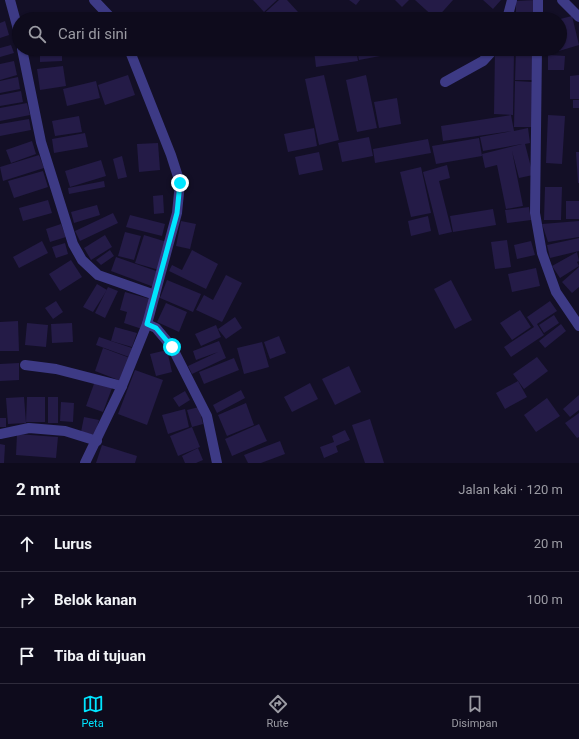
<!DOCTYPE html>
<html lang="id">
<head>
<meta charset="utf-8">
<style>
  body { margin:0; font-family:Roboto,sans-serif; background:#171425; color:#f1f3f6 }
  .stop { position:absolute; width:12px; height:12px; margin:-9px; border:3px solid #00e5ff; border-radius:50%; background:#fff }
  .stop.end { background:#00e5ff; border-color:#fff; box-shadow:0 1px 4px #0008 }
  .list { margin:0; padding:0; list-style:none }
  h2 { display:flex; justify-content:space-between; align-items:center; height:52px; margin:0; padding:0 16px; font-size:17px }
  h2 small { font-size:13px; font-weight:400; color:#9b9ba3 }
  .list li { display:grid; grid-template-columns:26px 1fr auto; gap:12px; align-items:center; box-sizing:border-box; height:56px; padding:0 16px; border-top:1px solid #2e2b3b }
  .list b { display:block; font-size:15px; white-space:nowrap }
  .list em { font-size:13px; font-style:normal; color:#9b9ba3 }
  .icon { flex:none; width:22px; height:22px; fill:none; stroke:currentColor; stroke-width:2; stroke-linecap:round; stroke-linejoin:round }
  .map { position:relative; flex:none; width:579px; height:463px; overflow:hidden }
  .search { position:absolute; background:#0e0b1c; box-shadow:0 1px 3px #0004; left:12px; right:12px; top:12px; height:44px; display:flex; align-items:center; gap:10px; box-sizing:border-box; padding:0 14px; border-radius:22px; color:#9b9ba3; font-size:15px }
  .sheet { height:220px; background:#0e0b1c }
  nav { display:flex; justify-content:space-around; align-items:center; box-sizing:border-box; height:56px; border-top:1px solid #2e2b3b; background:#0e0b1c; font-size:11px; color:#9b9ba3 }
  nav a { display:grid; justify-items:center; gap:2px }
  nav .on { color:#00e5ff }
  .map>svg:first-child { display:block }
</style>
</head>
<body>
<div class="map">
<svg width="579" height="463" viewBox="0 0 579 463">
  <rect width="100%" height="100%" fill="#130f26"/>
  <g fill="#241b47">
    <path d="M253,0H277L264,12Z"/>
    <path d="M279,0H287L298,12L290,19H258Z"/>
    <path d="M349,0H360L356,5Z"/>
    <path d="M395,0H409L402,7Z"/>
    <path d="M415,0H453L436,19Z"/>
    <path d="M483,0H501L493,9Z"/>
    <path d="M536,0V13L516,15V1Z"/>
    <path d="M492,15L493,19H477V18Z"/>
    <rect x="517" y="16" width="19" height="3"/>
    <path d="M572,16L579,45L559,51L560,19Z"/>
    <path d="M5,21L9,35L0,38V23Z"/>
    <path d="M11,45L14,53L0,57V48Z"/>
    <path d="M40,49H62V61L40,62Z"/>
    <path d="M356,49L358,61L316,67L314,50Z"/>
    <path d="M357,49H412V50L359,60Z"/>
    <path d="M516,49H535L533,80H515Z"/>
    <path d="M495,50L514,51L513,115L494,114Z"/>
    <path d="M548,55L565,56L564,70H548Z"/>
    <path d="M14,61L17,75L0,80V64Z"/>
    <path d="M63,66L66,86L40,90L37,69Z"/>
    <path d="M128,75L135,95L105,105L98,85Z"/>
    <path d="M324,75L339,140L319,145L305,79Z"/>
    <path d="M366,75L377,128L357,132L346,80Z"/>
    <path d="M579,75V99H570V76Z"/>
    <path d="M18,77L20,89L0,93V81Z"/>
    <path d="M96,81L100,98L67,106L63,89Z"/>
    <path d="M515,81L532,82V127H514Z"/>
    <path d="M21,91L23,102L0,106V95Z"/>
    <path d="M397,98L401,124L379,128L374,102Z"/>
    <rect x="573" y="100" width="6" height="8"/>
    <path d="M27,103L30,115L0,121V108Z"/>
    <path d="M511,115L514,131L528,128L530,143L525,144L533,175L519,178L512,151L523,206L506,209L497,165L485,168L482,154L522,144L483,151L480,137L512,131L443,141L441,126Z"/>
    <path d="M548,115L565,116L562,164L546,163Z"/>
    <path d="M79,116L82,132L55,136L52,121Z"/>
    <path d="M29,119L31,130L0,136V124Z"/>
    <path d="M314,128L317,146L288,152L284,134Z"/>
    <path d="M85,133L88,147L54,153L52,139Z"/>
    <path d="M369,137L373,156L342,162L338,143Z"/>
    <path d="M479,138L482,156L436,164L432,146Z"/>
    <path d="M428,139L431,153L375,163L373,149Z"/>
    <path d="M32,141L36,154L11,163L6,150Z"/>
    <path d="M158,143L160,170L139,172L137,144Z"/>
    <path d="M319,152L323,170L299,175L295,157Z"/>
    <path d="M576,152H579V183H578Z"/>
    <path d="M39,155L44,168L3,181L0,167Z"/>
    <path d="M122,156L127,177L118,179L113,159Z"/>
    <path d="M101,160L106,176L70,187L65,171Z"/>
    <path d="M447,165L450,178L439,181L452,232L439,235L423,172Z"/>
    <path d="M421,167L431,213L411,217L400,172Z"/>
    <path d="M43,171L48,187L14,198L8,181Z"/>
    <path d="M104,181L105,187L69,194L68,188Z"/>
    <path d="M545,187H562L561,220H544Z"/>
    <path d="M163,195L164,213L154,214L153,196Z"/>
    <path d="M48,200L52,213L23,221L19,208Z"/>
    <rect x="566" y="201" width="13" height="18"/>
    <path d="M97,205L100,215L74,223L71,212Z"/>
    <path d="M529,207L531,220L507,223L505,210Z"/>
    <path d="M493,209L496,225L453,232L450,216Z"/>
    <path d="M113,213L118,223L80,241L75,231Z"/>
    <path d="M130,215L165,224L162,236L126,227Z"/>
    <path d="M428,216L431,231L411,236L408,221Z"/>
    <path d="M181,221L196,224L190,249L176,246Z"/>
    <path d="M579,221V237L548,242L542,224Z"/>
    <path d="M61,224L66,237L50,242L46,229Z"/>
    <path d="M125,232L141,236L134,260L118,256Z"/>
    <path d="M105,235L112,247L91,260L84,248Z"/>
    <path d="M144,235L167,242L159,270L135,263Z"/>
    <path d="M579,238V251L550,258L547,245Z"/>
    <path d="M507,240L511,267L495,269L491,242Z"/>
    <path d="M42,241L48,253L19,268L13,257Z"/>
    <path d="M531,241L535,255L517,259L514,245Z"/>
    <path d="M65,243L68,254L56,258L52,247Z"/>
    <path d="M110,250L114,256L101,265L96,260Z"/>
    <path d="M192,250L218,264L206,289L169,271L172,265L182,270Z"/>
    <path d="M577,252L579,261L577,262L579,266L560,278L552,266Z"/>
    <path d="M116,257L159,272L154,287L111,271Z"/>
    <path d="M71,260L82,277L60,291L49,274Z"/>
    <path d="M579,267V287L572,293L562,282Z"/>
    <path d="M536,268L540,286L512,292L508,274Z"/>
    <path d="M226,275L242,283L222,322L196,310L204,295L213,300Z"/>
    <path d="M167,280L201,294L193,312L160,298Z"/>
    <path d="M451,280L472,320L455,329L434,289Z"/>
    <path d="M97,284L107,290L93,312L83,307Z"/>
    <path d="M108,287L118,291L105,318L95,313Z"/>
    <path d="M125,292L150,299L142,329L124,323L127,312L120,310Z"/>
    <path d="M56,301L63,312L53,319L45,308Z"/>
    <path d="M550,301L557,311L537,324L544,335L511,357L504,347L534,327L527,317Z"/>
    <path d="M166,303L187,312L179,332L157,322Z"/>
    <path d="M520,310L531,327L512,340L500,323Z"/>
    <path d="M554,315L559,323L544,333L539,325Z"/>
    <path d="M235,317L242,328L226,339L218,329Z"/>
    <path d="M18,321L19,351H0V322Z"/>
    <path d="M27,323L48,325L46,347L25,345Z"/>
    <path d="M72,323L73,342L52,343L51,324Z"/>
    <path d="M561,324L566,331L545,348L539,341Z"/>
    <path d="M216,325L221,337L201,346L195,334Z"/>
    <path d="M115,327L137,333L132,347L111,341Z"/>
    <path d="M279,336L286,353L270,359L264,342Z"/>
    <path d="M99,337L132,348L129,357L96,345Z"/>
    <path d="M219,341L226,358L192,374L188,366L218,352L196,360L193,351Z"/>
    <path d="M262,342L269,367L244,374L237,348Z"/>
    <path d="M103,348L130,358L121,381L95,371Z"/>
    <path d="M167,350L172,372L156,376L150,354Z"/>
    <path d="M537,357L548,371L524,389L513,374Z"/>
    <path d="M234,358L239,370L204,384L199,372Z"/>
    <path d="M19,363V380L0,381V364Z"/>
    <path d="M349,366L361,392L335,405L322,379Z"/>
    <path d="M135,370L163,380L147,425L118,414Z"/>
    <path d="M95,381L112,388L103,412L86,406Z"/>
    <path d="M518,381L527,397L505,409L496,393Z"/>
    <path d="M310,383L318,399L292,412L284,397Z"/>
    <path d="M241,390L245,398L217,413L213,405Z"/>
    <path d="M185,391L190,400L179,407L173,398Z"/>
    <path d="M579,395V410L570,417L563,409Z"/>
    <path d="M24,397L26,423L8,424L6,398Z"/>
    <path d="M27,397H45V422H26Z"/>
    <rect x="48" y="397" width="10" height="26"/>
    <path d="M547,398L560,416L536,432L524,415Z"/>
    <path d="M61,402L74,403L73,422L60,421Z"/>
    <path d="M246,403L254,425L227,436L218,415Z"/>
    <path d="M199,407L203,424L192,427L187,410Z"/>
    <path d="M185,409L189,427L168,434L162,415Z"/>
    <path d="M579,413V437L577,438L565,423Z"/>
    <path d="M84,417L99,420L95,435L81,432Z"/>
    <rect x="0" y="418" width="6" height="9"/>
    <path d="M370,419L384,463H365L352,425Z"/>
    <path d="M259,424L267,441L232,456L225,439Z"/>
    <path d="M192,427L200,447L178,456L170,436Z"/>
    <path d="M345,430L350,440L336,446L338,452L324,458L320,447L334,442L332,436Z"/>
    <path d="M17,434L58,437L56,458L16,455Z"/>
    <path d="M280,441L285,454L261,463H248L244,455Z"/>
    <path d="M0,444L5,445L4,463H0Z"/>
    <path d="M102,445L137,456L135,463H96Z"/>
    <path d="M198,448L203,460L196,463H185L182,456Z"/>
  </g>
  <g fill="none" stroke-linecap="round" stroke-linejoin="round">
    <g stroke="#3d3a85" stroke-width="10">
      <path d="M10,0L19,33"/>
      <path d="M94,0L112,19"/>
      <path d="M562,0L579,17"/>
      <path d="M507,19L512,0"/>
      <path d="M538,19V0"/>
      <path d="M22,49L41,142L73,244L82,260L98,275L155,295"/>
      <path d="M537,49L535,213L542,253L556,292L579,326"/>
      <path d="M445,82L483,61L494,49"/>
      <path d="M147,324L156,328L172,347L207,416L217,463"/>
      <path d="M25,365L56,369L122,386"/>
      <path d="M0,434L29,428L65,431L97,441"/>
      <path d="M85,463L122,386L147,324L177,213L180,183L171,155L129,49"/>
    </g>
  </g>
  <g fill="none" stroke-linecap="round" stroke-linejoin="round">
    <path stroke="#00e5ff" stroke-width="5" d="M172,347L156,328L147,324L177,213L180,183"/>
  </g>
</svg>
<div class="stop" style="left:172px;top:347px"></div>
<div class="stop end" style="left:180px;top:183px"></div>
<div class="search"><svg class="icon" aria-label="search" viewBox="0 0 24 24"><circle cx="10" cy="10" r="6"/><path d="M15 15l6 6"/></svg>Cari di sini</div>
</div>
<section class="sheet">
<h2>2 mnt<small>Jalan kaki · 120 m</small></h2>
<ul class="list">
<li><svg class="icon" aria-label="ahead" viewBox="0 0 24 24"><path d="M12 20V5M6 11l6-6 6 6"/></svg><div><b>Lurus</b></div><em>20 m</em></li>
<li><svg class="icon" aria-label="right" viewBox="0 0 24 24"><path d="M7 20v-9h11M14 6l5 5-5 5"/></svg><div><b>Belok kanan</b></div><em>100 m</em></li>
<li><svg class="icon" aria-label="arrive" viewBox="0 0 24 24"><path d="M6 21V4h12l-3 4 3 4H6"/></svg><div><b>Tiba di tujuan</b></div></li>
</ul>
</section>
<nav>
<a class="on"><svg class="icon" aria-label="map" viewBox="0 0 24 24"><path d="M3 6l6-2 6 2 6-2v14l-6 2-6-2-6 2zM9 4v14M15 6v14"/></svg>Peta</a>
<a><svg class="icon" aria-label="directions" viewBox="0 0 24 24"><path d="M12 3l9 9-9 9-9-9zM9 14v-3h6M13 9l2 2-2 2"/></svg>Rute</a>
<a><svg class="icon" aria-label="saved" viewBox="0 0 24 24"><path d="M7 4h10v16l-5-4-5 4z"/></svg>Disimpan</a>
</nav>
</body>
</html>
